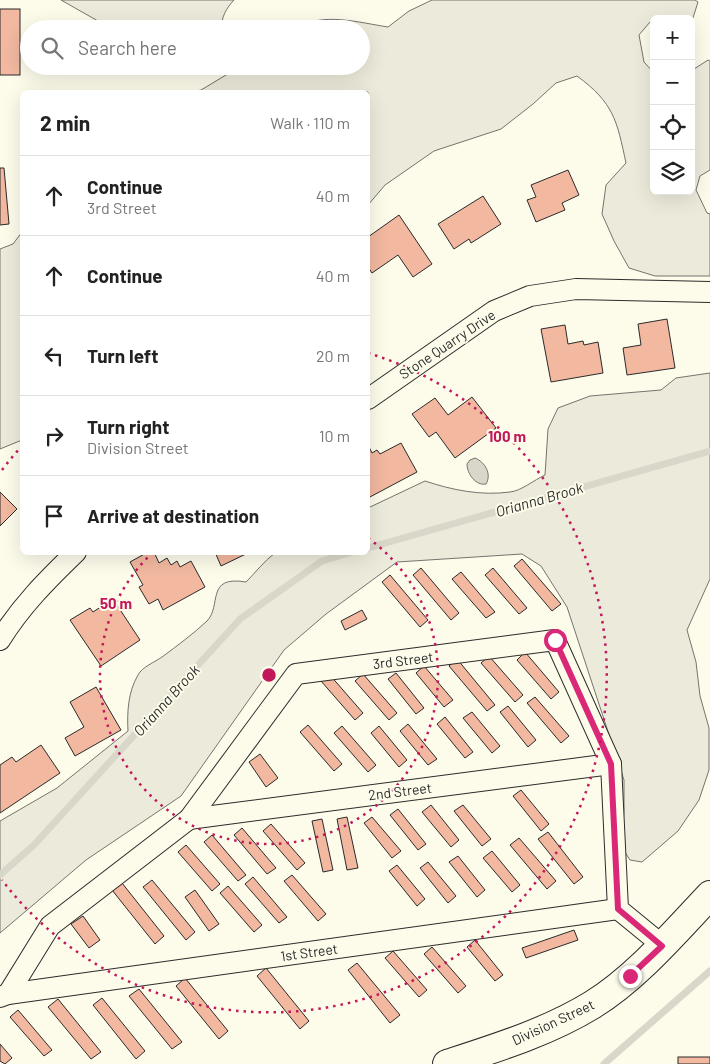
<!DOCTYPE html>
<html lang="en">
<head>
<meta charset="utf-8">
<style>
  body { margin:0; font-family:Barlow,sans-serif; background:#f2f2f2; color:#222 }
  .controls { position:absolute; right:15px; top:15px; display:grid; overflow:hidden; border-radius:8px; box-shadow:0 5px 20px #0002 }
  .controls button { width:45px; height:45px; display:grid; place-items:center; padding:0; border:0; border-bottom:1px solid #e0e0e0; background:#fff; color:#222; font:25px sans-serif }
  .stop { position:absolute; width:15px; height:15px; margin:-11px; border:4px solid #db2777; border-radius:50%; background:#fff }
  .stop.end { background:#db2777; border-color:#fff; box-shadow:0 1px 5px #0008 }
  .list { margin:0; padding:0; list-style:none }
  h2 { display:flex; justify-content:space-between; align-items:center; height:65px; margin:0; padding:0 20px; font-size:21px }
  h2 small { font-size:16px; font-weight:400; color:#767676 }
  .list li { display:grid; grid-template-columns:32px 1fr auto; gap:15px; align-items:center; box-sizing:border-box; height:80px; padding:0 20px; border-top:1px solid #e0e0e0 }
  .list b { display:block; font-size:19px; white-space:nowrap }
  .list p { margin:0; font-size:16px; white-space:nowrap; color:#767676 }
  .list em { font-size:16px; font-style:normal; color:#767676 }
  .icon { flex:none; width:28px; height:28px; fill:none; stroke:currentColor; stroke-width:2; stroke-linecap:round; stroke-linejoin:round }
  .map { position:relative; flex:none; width:710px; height:1064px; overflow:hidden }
  .search { position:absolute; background:#fff; box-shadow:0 5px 20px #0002; left:20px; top:20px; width:350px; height:55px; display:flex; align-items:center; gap:12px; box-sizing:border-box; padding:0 18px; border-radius:28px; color:#767676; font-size:19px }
  .panel { position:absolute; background:#fff; box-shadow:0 5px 20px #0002; left:20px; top:90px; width:350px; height:465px; border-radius:8px }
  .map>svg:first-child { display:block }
</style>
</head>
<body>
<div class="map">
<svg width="710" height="1064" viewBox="0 0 710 1064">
  <rect width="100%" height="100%" fill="#fdfbea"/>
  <g fill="#ecebdb" stroke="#74746e">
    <path d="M61,0H234C227,7 220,19 222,29H112Z"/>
    <path d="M432,0H695L698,2L692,21L691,19H654V22H650L639,35L644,62L654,73V191H691V71L708,60L710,61V170L700,176L696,190L707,213L710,214V276H655L629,268L614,241L602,214L606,185L626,163C617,121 614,103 577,76L556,83L533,104L501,129L434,151L385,185L368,205V92H192L201,90L241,66H361V29H297C320,11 361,23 388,27L409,11Z"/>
    <path d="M155,66H207C193,75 169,78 155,66Z"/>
    <path d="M22,232V440L0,449V249L13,244Z"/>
    <path d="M710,373V579L687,630L696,662L700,696L709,728V770L699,800L678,831L642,862L630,860L621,846L624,811V780L567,607L541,566L522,554L397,562L326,614L284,650L181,796L86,860L0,933V821L57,788L128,731C127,712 128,692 138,675C142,667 155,662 162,657C177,646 193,634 207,621C222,606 205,575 246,582C256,572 264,561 275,553L368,552V508L425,481C452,490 481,496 510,492C521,491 534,480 545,475L548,429L558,408L590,396L661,390L676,378Z"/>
  </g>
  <path fill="#d8d7c9" stroke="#74746e" d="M475,458C485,462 492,474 486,484C476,486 467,474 467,464L470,460Z"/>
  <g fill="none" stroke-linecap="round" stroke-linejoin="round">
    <g stroke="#d8d7c9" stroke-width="7">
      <path d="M368,548L710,451"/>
      <path d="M0,875L34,845L240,619L322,561L352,552"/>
      <path d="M604,1064L710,971"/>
    </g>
  </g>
  <g fill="#f2b8a0" stroke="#2b2b2b">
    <rect x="0" y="9" width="20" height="66"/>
    <path d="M0,168H4L9,224L0,225Z"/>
    <path d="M568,170L579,195L562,203L565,210L536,222L527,200L536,197L531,185Z"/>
    <path d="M483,196L501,224L471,243L469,239L454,249L438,224Z"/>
    <path d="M399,215L432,264L413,277L398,255L372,273L368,267V237Z"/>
    <path d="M667,319L675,368L627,375L623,348L641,345L638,324Z"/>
    <path d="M565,325L568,344L583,341L584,345L598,342L603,373L551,382L541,329Z"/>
    <path d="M472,397L496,428L455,458L436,432L429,437L412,414L435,398L448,415Z"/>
    <path d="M401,443L417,472L368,498V445L372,453L377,450L380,454Z"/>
    <path d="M0,492L17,509L0,526Z"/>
    <path d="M148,552H154L159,563L167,558L171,565L177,561L180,567L191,561L205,587L163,610L158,599L149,604L139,587L143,585L130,562Z"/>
    <path d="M215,552H250L221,566Z"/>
    <path d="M522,559L561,604L552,611L514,566Z"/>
    <path d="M421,568L459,613L451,620L413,575Z"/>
    <path d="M493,568L527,608L519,614L485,575Z"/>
    <path d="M461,572L495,612L486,618L452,579Z"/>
    <path d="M390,575L428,620L420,627L382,582Z"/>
    <path d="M113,599L140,640L101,666L70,620L90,608L93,612Z"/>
    <path d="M362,610L367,619L345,630L341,621Z"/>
    <path d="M525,652L559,692L551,699L517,660Z"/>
    <path d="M489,656L523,695L515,702L481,663Z"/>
    <path d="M457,659L495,705L487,711L449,666Z"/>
    <path d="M424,666L453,700L444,707L416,673Z"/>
    <path d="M396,673L424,708L416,714L388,679Z"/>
    <path d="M329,674L363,713L355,720L321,681Z"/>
    <path d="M363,674L397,713L389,720L355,681Z"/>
    <path d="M96,687L121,730L75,756L65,738L84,727L70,702Z"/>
    <path d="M535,697L569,736L561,743L527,703Z"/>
    <path d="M508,706L536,740L528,747L500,712Z"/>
    <path d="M472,712L500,746L492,753L463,718Z"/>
    <path d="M445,717L473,752L465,758L437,724Z"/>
    <path d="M408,724L437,759L428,765L400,731Z"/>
    <path d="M308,725L342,764L334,771L300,732Z"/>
    <path d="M342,726L376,765L368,772L334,733Z"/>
    <path d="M379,726L407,760L399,767L371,733Z"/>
    <path d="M41,745L60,773L0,813V765L12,757L16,762Z"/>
    <path d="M260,754L278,778L266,787L249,762Z"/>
    <path d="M521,790L549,824L541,831L513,796Z"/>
    <path d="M431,805L459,840L451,847L422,812Z"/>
    <path d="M463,805L491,839L482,846L454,811Z"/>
    <path d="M398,809L426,844L418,850L390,815Z"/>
    <path d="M347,817L358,868L347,870L337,819Z"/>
    <path d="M372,817L401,851L392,858L364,823Z"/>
    <path d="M322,819L333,870L323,872L312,821Z"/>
    <path d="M271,824L305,863L297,870L263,831Z"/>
    <path d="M242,828L276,868L267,874L234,835Z"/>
    <path d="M548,832L583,877L574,884L538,839Z"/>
    <path d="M212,835L246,875L238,881L204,842Z"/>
    <path d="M519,838L556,881L547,889L510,845Z"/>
    <path d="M186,845L220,884L212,891L178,852Z"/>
    <path d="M492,851L520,885L512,892L483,858Z"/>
    <path d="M458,856L485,890L477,897L449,862Z"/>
    <path d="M428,862L456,896L448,903L420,868Z"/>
    <path d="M397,865L425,899L417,906L389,871Z"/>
    <path d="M292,875L326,914L318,921L284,881Z"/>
    <path d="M253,877L287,917L279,923L245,884Z"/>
    <path d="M152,880L195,932L186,940L143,887Z"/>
    <path d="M122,883L164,936L155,944L112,890Z"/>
    <path d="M228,886L262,925L254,932L220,893Z"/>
    <path d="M195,890L219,924L209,931L185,897Z"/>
    <path d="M83,916L100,940L89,948L71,924Z"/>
    <path d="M574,930L578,940L526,958L522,948Z"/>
    <path d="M475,940L503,975L495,981L467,947Z"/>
    <path d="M432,947L466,986L458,993L424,954Z"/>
    <path d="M393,951L427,990L419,997L385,958Z"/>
    <path d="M357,963L400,1015L390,1023L348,970Z"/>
    <path d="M266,968L309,1021L300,1029L257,976Z"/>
    <path d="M185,978L228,1031L219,1039L176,986Z"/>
    <path d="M139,989L182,1042L172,1049L129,996Z"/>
    <path d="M102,998L145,1051L136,1059L93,1005Z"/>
    <path d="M58,999L101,1052L91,1059L48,1007Z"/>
    <path d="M18,1010L52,1050L44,1056L10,1017Z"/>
    <path d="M0,1044L12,1058L5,1064L0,1061Z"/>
    <rect x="678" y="1057" width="32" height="7"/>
  </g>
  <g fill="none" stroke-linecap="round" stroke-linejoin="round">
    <g stroke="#2b2b2b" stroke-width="22">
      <g id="street">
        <path d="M368,399L494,311L530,296L576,289L710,292"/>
        <path d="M0,640C21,606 47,580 76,552"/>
        <path d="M189,819L611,764"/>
        <path d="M8,994L50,926L189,819L296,674L555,640L611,764L618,909L662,945"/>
        <path d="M0,997L8,994L618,909"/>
      </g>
    </g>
    <g stroke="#2b2b2b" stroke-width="30">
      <path id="secondary" d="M447,1064C496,1048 548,1032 592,1005C636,978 675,932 710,895"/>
    </g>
    <use href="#street" stroke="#fdfbea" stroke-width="20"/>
    <use href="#secondary" stroke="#fdfbea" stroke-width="28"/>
  </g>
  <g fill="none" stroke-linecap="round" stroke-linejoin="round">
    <path stroke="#db2777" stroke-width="6" d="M555,640L611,764L618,909L662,946L630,976"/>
  </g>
  <g fill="none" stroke="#c2185b" stroke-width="2.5" stroke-dasharray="2.5 5">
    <path d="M368 538A169 169 0 1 1 152 553"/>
    <path d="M2 470A337 337 0 0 1 21 447M368 353A337 337 0 1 1 2 880"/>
  </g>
  <g text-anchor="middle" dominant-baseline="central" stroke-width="4" stroke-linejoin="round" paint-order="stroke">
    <g font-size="14" fill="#2b2b2b" stroke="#fdfbea">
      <text transform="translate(447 344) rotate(-34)">Stone Quarry Drive</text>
      <text transform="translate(403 660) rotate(-7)">3rd Street</text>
      <text transform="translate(400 791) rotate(-7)">2nd Street</text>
      <text transform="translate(309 952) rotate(-8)">1st Street</text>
      <text transform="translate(553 1022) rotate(-25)">Division Street</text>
    </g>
    <g font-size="15" font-style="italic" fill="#2b2b2b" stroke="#fdfbea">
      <text transform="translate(539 499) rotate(-16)">Orianna Brook</text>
      <text transform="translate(166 700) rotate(-48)">Orianna Brook</text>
    </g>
  </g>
  <circle cx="269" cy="675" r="8" fill="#c2185b" stroke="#fdfbea" stroke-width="2.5"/>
  <g font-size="15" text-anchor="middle" font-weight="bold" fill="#c2185b" stroke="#fdfbea" stroke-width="4" stroke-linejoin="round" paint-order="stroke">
    <text x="507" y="442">100 m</text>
    <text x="116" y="609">50 m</text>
  </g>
</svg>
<div class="controls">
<button>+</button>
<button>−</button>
<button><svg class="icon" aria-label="locate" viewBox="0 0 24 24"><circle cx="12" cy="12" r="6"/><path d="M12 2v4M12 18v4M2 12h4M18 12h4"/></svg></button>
<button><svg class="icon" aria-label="layers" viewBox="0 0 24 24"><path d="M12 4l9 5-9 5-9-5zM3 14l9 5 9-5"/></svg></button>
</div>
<div class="stop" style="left:555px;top:640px"></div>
<div class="stop end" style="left:630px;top:976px"></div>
<div class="search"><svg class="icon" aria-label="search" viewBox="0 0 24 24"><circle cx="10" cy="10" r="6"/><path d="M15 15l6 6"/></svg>Search here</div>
<section class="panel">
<h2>2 min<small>Walk · 110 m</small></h2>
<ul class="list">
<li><svg class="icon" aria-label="ahead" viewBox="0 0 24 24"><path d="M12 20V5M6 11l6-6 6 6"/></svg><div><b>Continue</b><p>3rd Street</p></div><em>40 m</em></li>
<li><svg class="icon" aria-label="ahead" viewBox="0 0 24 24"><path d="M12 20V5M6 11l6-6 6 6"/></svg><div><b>Continue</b></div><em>40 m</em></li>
<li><svg class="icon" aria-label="left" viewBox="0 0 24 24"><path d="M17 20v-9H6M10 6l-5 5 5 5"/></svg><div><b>Turn left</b></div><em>20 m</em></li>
<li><svg class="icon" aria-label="right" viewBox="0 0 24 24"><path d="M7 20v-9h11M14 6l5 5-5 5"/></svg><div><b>Turn right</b><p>Division Street</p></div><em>10 m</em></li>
<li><svg class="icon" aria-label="arrive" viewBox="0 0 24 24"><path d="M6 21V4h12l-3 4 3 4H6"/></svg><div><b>Arrive at destination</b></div></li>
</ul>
</section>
</div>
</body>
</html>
